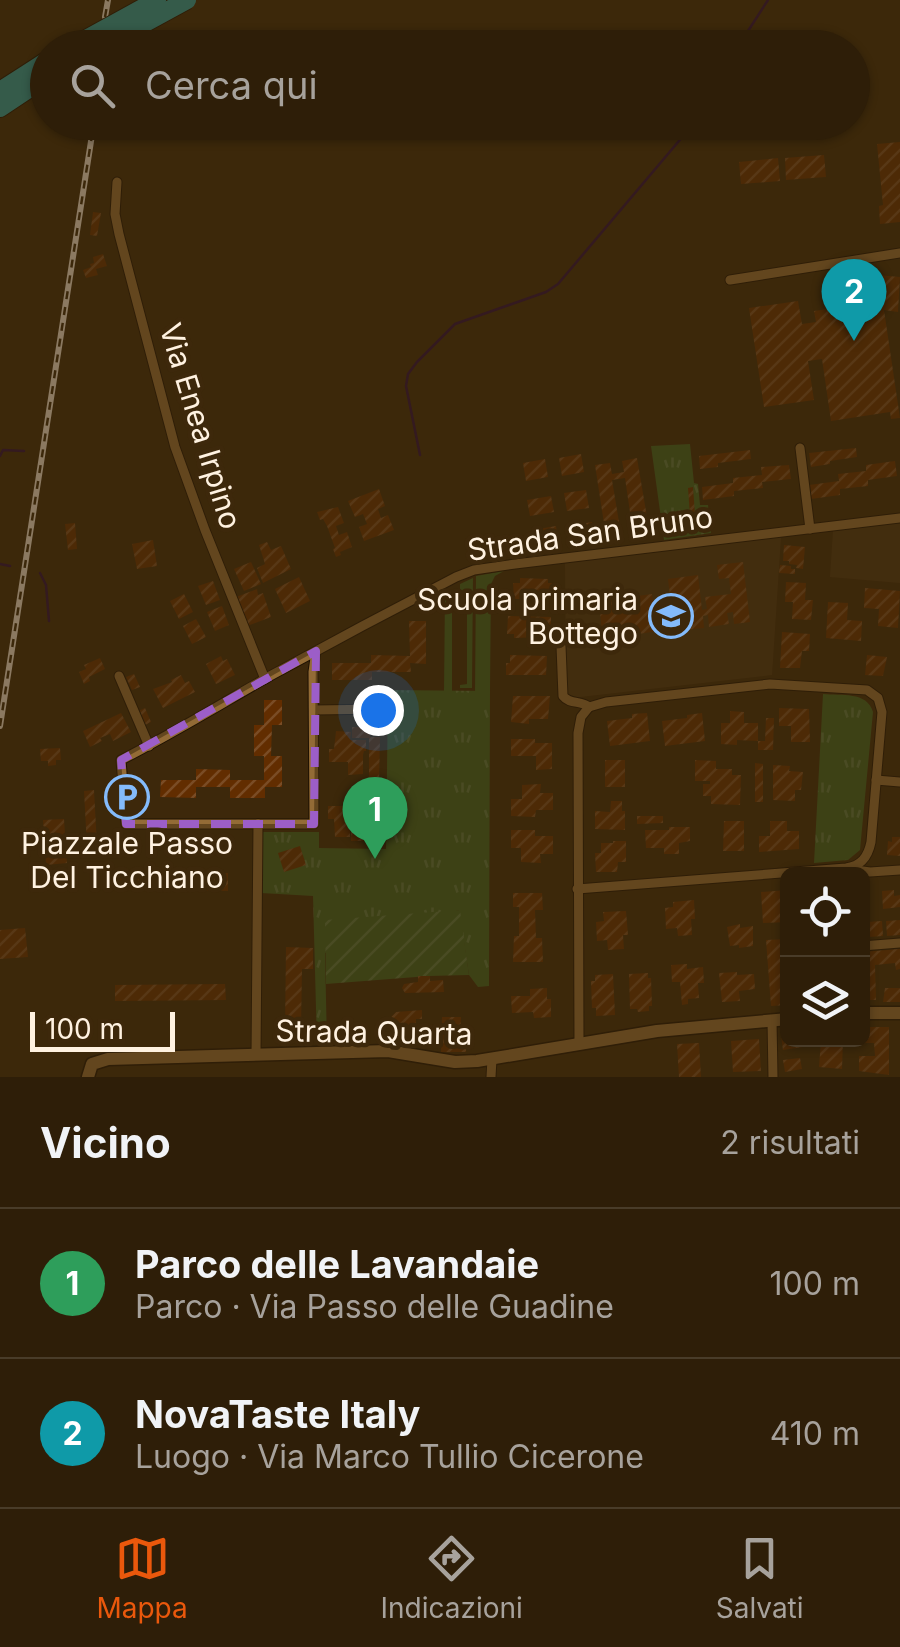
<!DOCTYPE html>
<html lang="it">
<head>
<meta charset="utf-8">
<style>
  body { margin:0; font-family:Inter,sans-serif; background:#362712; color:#f1f3f6 }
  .controls { position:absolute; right:30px; bottom:30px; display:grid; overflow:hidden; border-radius:15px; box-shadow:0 2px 8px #0004 }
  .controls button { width:90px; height:90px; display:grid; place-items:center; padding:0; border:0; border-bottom:2px solid #493c29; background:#2e1e08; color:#f1f3f6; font:50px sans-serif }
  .scale { position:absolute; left:30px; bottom:25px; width:145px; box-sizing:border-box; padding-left:10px; border:5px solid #fff2e1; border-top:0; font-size:28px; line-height:35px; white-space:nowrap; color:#fff2e1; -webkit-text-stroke:8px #3d280b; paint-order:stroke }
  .you { position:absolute; left:378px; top:710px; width:35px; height:35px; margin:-25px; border:8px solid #fff; border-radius:50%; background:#1a73e8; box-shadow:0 0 0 15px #1a73e833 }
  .badge { display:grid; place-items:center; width:65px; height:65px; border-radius:50%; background:#ea580c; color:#fff; font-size:32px; font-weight:700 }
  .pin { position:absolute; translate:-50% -82px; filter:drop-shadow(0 2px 5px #0008) }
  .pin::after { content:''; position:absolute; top:52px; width:35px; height:30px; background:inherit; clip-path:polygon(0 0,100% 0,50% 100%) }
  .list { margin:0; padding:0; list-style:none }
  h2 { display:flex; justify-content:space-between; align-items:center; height:130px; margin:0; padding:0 40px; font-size:42px }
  h2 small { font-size:32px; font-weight:400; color:#a7a29c }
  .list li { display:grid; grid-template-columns:65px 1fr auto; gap:30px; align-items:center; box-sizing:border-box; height:150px; padding:0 40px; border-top:2px solid #493c29 }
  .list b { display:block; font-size:38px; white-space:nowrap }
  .list p { margin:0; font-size:32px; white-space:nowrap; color:#a7a29c }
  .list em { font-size:32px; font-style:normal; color:#a7a29c }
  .icon { flex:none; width:55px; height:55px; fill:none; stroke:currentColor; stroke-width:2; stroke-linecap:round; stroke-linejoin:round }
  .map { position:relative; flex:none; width:900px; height:1077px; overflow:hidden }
  .search { position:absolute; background:#2e1e08; box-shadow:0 2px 8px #0004; left:30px; right:30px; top:30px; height:110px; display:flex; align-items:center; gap:25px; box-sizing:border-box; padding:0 35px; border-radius:55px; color:#a7a29c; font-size:38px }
  .sheet { height:430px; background:#2e1e08 }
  nav { display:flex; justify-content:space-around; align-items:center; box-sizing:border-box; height:140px; border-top:2px solid #493c29; background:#2e1e08; font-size:28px; color:#a7a29c }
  nav a { display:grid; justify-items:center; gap:5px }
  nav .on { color:#ea580c }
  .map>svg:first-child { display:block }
</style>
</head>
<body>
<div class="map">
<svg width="900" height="1077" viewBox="0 0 900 1077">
  <defs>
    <pattern id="park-tufts" width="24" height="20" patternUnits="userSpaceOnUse" patternTransform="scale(2.5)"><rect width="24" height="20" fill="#3e5f22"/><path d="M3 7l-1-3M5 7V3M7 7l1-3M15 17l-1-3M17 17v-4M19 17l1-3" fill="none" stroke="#5b7642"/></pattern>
    <pattern id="garden-furrows" width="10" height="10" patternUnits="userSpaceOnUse" patternTransform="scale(2.5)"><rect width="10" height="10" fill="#3e5f22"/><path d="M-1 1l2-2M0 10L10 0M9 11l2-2" fill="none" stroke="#5b7642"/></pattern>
    <pattern id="building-hatch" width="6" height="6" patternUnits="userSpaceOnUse" patternTransform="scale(2.5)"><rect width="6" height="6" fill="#622d00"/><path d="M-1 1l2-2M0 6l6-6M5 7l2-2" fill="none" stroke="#7a4c25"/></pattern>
  </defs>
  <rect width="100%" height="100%" fill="#3d280b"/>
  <g fill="#4b3413">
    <path d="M900,523V583L830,577L833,531Z"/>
    <path d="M781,537L772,675L580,697H569L566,693L565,563Z"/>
  </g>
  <g fill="#3e5f22">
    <path d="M504,571L495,576L491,584L490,691H475L476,576Z"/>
    <path d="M473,578L472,688H460V685L467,684V591L460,590V584Z"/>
    <path d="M452,590V691H444L445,591Z"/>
  </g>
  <g fill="url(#park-tufts)">
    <path d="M690,444L694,483L698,484L700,505H708L711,533L664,540L651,446Z"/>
    <path d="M388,690L490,691L489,986L478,987L469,975L459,910L325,953L327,1045H317L313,896L261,893V832H319V848L386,849Z"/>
    <path d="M823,694C841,696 867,691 873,712L860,850L848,860L814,863Z"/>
  </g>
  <path fill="url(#garden-furrows)" d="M460,910L469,975L429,976L326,984L325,920Z"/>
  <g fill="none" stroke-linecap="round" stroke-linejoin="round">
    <g stroke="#2a093a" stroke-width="2.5">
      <path d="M737,48L768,0"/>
      <path d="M420,455L406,386L408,374L417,362L455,324L546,292L558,284L695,122"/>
      <path d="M0,456L3,450L24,451"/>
      <path d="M0,564L10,566"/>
      <path d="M40,573L46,585L49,621"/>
    </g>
  </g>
  <g fill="url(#building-hatch)">
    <path d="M900,142V222L880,224L879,206L883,205L877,144Z"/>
    <path d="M824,155L826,177L786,180L785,158Z"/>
    <path d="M778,158L780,181L741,184L739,162Z"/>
    <path d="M93,212L101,213L97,236L90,235Z"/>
    <path d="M103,254L107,266L96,269L98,275L86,278L83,270L91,267L90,264L94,263L93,257Z"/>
    <path d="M867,274L900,277L898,312L884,310L900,418L891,419L890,412L831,421L822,359L808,361L814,400L764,407L749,308L798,301L802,324L816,322L814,311L835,308L840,295L846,294L847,297L865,293Z"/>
    <path d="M856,448L857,457L830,461V464L811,467L809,453Z"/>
    <path d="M750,450L751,459L718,463V467L700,469L699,456Z"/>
    <path d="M581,454L584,472L562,476L559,458Z"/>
    <path d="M637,458L648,523L632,526L625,478L612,480L620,528L605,530L595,465L610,463L612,474L624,472L622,461Z"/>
    <path d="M545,459L548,477L526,481L523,463Z"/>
    <path d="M895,461L897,476L868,480V486L840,489V495L811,499L809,485L839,481L838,474L866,471V465Z"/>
    <path d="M789,465L791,479L762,482L763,488L734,491V496L703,500L702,487L733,483V478L762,475L761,467Z"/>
    <path d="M693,487L695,514L690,515L688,488Z"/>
    <path d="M379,489L385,506L378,509L381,518L388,515L394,530L364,541L359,527L367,524L363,514L355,517L348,501Z"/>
    <path d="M586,490L589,508L567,511L564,493Z"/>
    <path d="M551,496L554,512L530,516L527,500Z"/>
    <path d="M338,507L344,523L336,526L339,535L347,532L352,547L340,552L341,555L336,557L333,549L335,548L327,526L323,519L320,520L317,512Z"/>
    <path d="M592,522L594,535L572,538L570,526Z"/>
    <path d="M75,523L77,549L68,550L65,524Z"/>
    <path d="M556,526L558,539L534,543L532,530Z"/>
    <path d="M153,540L157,566L137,569L132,544Z"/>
    <path d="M267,542L271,550L281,546L291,569L263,583L257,568L265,564L259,545Z"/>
    <path d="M784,545L805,547L803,569L796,568L797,565L789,564V561H783Z"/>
    <path d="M251,562L261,584L244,591L234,569Z"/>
    <path d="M743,562L750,622L734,624L733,612L727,613L729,624L709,627L708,615L703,616L704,628L674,631L673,620L656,622L657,631L603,640L598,594L629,590L630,597L652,594L655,615L672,613L668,579L698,575L702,610L707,609L705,597L731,594L729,578L719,579L717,565Z"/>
    <path d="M780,565L791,566V569H795V574L779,573Z"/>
    <path d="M299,577L310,601L286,613L275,589Z"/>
    <path d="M520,578L548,579V583H556V599H514L513,583H520Z"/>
    <path d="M213,581L220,600L206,605L198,586Z"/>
    <path d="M786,582L806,583L805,600H813L811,620L792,619L793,602H785Z"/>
    <path d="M865,588L900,591L898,628L878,626L879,609L864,608Z"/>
    <path d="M257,589L258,595L263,593L271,617L247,626L236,597Z"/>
    <path d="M184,594L193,612L179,619L170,601Z"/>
    <path d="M828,602L848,603L847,620L862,621L861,641L826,638Z"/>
    <path d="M222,606L229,625L215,631L207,612Z"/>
    <path d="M508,616L551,617V633H544V637L514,638V634H507Z"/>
    <path d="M196,619L206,637L192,644L183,626Z"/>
    <path d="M409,621H426V664L410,663L411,672H372V680H332V663H371V655L410,656Z"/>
    <path d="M782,632L810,634L809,651H802L800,668H780Z"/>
    <path d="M510,655L547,656L546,675H506V663H510Z"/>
    <path d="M867,655L887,657L883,676L865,675Z"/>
    <path d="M221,656L223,661L227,659L235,675L216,684L206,664Z"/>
    <path d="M100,658L105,669L89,677L90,681L84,684L79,672L86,669L84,665Z"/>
    <path d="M134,674L140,687L132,690L126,677Z"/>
    <path d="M181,675L185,683L189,681L195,692L163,708L153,689L172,682L171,680Z"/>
    <path d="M513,696H550L548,719H529V724L511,722Z"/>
    <path d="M264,700H282V725H272L271,756H282V787H265V798H230V787H196V798L160,797L161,780H196V769L230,770V780H264V756H254V725H264Z"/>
    <path d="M145,708L151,722L143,726L136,712Z"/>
    <path d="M779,708L809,709L810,742H791V726H779Z"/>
    <path d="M730,711L744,712V723H758V741L737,740V745L721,744V723H730Z"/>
    <path d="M121,713L131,732L113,741L110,734L100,738L102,741L90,747L83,731Z"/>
    <path d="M647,713L650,741L610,746L607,721L632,718V714Z"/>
    <path d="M702,713L705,741L665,746L662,721L687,718V715Z"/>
    <path d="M766,718H774L773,750H758V741H765Z"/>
    <path d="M352,727H368L370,737H380L379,783H369V738H352Z"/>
    <path d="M336,731L351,732L350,740H366V751H364L363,755V774L348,775V762H329V749H334Z"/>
    <path d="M511,739H535V743H552V769L536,770V756H511Z"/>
    <path d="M60,748L61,760H56V765L48,766V761H41L40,749Z"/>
    <rect x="605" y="760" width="20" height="27"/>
    <path d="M695,760L716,761V769H732V775H741L740,805L711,804V796H703V784H710V781H695Z"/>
    <path d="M755,763L763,764V802H755Z"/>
    <path d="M773,765L790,766L789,771L803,772L801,790H795V801L773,800Z"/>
    <path d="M541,784L540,793H553V810H536L535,817L511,816V799H522V785Z"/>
    <path d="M369,785H379V841H351V831H369Z"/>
    <path d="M94,790L97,846L87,847L84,791Z"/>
    <path d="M348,793L362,794V813L366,818V828H350V837H335L334,819H328V806H348Z"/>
    <path d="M611,801H622V811H625V830L595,829V811L610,812Z"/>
    <path d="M637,816H663V823L637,824Z"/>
    <path d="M64,819L67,863L46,865L43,820Z"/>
    <path d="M724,821H744V851H723Z"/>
    <path d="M770,821H787V831H799V849L759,852V836H770Z"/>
    <path d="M669,827H690V841L679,843V854H664V848H646L645,830H669Z"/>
    <path d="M511,830H535V836H553V854H540L541,863L521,862V848H511Z"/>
    <path d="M892,837H900V856L887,855L888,841L892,842Z"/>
    <path d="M613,841H626V862H618L617,872H596L595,853H601V843H613Z"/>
    <path d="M300,846L306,865L284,872L278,853Z"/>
    <path d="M115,871L228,873V891L115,889Z"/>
    <path d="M788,890V922L763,923L761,892Z"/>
    <path d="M894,890V896L900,895V907L883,909L882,891Z"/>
    <path d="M513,893H542L543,910H535L536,938H542L543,962H513L514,936H519V907H513Z"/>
    <path d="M694,900L695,919H691L692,935L678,936L677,928L666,929L665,908L673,907V902Z"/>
    <path d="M626,911L628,935H623L624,949L608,950L607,940L597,941L596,922L604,921L603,912Z"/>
    <path d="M900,920V935L887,936L886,921Z"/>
    <path d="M882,921L883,936L869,937L867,922Z"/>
    <path d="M740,924V928L753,926V946L739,948V945L730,946L727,927Z"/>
    <path d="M25,928L28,957L0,959V930Z"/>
    <path d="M788,939V1005L771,1006L766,940Z"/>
    <path d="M286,947L313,948V969H302L301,1029H285Z"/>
    <path d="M900,949V969L896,970L895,963L875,965L876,1000H862V952Z"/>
    <path d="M687,964V969L703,967L704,983H698L699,998L688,999V1004L682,1005L680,982H672L671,965Z"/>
    <path d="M737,972V975L754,974L755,989L739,991L740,1001L722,1002L719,973Z"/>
    <path d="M648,973V978H651L652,1006H649V1011L638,1012L637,1009H630L629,974Z"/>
    <path d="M613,974L615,1015L596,1016V1008H592L591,981H595V975Z"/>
    <path d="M418,976H430V981L443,980L444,992L405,993L402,988L404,984L418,982Z"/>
    <path d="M225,984L226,1000L115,1001V985Z"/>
    <path d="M547,988V999H551V1017L534,1018L533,1012L512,1013L511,996H530V989Z"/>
    <path d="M885,988H900V1002H883Z"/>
    <path d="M422,1010V1019H416V1024H422L421,1033L398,1032L393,1028L391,1017L396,1012Z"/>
    <path d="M442,1017H461L460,1039L466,1040V1052H441Z"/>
    <path d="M862,1027H889V1075L859,1071V1056H875L874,1043H862Z"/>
    <path d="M788,1035V1040H808L809,1046L783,1050L781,1036Z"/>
    <path d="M759,1039L761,1071L733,1072L731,1041Z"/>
    <path d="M823,1040H843L842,1069L819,1067L821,1041Z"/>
    <path d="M699,1043L701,1077H679L677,1044Z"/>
    <path d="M800,1058L802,1069L785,1072L783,1060Z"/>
  </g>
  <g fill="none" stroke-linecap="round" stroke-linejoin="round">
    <g stroke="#1f1203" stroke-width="11">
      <g id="street">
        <path d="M117,182L115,214L119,234L175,447L205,530L265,679"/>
        <path d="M730,280L900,253"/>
        <path d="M800,448L810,529"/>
        <path d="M561,646L563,696C570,705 581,700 589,707"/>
        <path d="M316,651L313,672L314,824H126L121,760C172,734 221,704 270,676C332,642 394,609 456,577L474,570L515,564L900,518"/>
        <path d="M119,676L149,746"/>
        <path d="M314,710L383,709"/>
        <path d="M876,780L900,782"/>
        <path d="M848,869L870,872L900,870"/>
        <path d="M577,889L846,868C861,866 868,857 871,842L882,712L878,698L867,690L770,684L606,702L589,707"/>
        <path d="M862,946L900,943"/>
        <path d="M772,1020L773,1077"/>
        <path d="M579,1044L578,733L581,717L589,707"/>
        <path d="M256,1055L258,824"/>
        <path d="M491,1077L492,1059"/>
      </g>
    </g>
    <g stroke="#1f1203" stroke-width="15">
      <g id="secondary">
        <path d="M862,1013H900"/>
        <path d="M88,1077L92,1064L108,1059L388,1051L455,1062L477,1061L657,1031L788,1019"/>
      </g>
    </g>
    <g stroke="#1f1203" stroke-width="20">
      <g id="highway">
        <path d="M0,91L48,60"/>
        <path d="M0,108L48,76"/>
      </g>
    </g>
    <use href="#street" stroke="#936b36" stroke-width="9"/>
    <use href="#secondary" stroke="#936b36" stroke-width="12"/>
    <use href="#highway" stroke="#2e9a98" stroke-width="18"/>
    <g stroke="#eadcc9" stroke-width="6">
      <g id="rail">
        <path d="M105,17L108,0"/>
        <path d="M0,726L94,122"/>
      </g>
    </g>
    <use href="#rail" stroke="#3d280b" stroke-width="2.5" stroke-dasharray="8" stroke-linecap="butt"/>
    <g stroke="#1f1203" stroke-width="20" stroke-linecap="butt">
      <g id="highway-bridge">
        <path d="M70,48L157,0"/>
        <path d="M99,48L187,0"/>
      </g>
    </g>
    <use href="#highway-bridge" stroke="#2e9a98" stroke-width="18"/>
  </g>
  <path d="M0 0H900V1077H0ZM316,651L314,824H126L121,760Z" fill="#3d280b" fill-opacity=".55" fill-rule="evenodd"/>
  <path fill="none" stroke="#9c5ec8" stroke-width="8" stroke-dasharray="20 12" stroke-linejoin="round" d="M316,651L314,824H126L121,760Z"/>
  <defs>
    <g id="school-ring" transform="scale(2.25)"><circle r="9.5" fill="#3d280b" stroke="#84bbfb" stroke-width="1.5"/><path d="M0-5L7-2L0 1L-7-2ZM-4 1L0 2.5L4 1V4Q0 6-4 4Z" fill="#84bbfb"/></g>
    <g id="parking-ring" transform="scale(2.25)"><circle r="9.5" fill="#3d280b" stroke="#84bbfb" stroke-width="1.5"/><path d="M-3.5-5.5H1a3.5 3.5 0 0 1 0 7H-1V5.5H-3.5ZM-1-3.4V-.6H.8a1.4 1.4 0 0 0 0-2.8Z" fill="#84bbfb"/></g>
  </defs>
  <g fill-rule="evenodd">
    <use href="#school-ring" x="671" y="616"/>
    <use href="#parking-ring" x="127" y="797"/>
  </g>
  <g text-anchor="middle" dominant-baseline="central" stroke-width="9" stroke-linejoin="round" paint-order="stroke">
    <g font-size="30" fill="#fff2e1" stroke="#3d280b">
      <text transform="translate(201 426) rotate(73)">Via Enea Irpino</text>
      <text transform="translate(590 533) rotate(-8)">Strada San Bruno</text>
      <text transform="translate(374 1032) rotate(1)">Strada Quarta</text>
    </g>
    <g font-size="30" fill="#fff2e1" stroke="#3d280b" text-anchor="end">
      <text x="638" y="599">Scuola primaria<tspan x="638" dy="34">Bottego</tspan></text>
      <text x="127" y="843" text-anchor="middle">Piazzale Passo<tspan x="127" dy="34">Del Ticchiano</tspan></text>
    </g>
  </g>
</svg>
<div class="controls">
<button><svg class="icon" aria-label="locate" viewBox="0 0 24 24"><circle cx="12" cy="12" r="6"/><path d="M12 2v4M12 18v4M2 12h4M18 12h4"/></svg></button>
<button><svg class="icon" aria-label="layers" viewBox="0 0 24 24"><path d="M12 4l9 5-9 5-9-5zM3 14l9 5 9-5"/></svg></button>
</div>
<div class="scale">100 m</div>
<div class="you"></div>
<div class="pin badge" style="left:375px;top:859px;background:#2e9e5b">1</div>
<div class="pin badge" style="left:854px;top:341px;background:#0f9aa8">2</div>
<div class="search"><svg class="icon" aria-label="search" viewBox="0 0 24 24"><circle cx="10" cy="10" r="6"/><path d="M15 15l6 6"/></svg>Cerca qui</div>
</div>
<section class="sheet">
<h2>Vicino<small>2 risultati</small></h2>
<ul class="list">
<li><span class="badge" style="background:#2e9e5b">1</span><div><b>Parco delle Lavandaie</b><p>Parco · Via Passo delle Guadine</p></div><em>100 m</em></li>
<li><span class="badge" style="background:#0f9aa8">2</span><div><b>NovaTaste Italy</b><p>Luogo · Via Marco Tullio Cicerone</p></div><em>410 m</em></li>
</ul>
</section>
<nav>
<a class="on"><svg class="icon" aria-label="map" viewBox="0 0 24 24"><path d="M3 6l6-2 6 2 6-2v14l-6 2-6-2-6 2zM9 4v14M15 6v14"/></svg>Mappa</a>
<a><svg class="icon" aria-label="directions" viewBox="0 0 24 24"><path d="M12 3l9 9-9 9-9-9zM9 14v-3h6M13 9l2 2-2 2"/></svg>Indicazioni</a>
<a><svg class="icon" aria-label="saved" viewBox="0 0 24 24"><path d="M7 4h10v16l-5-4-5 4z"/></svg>Salvati</a>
</nav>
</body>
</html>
